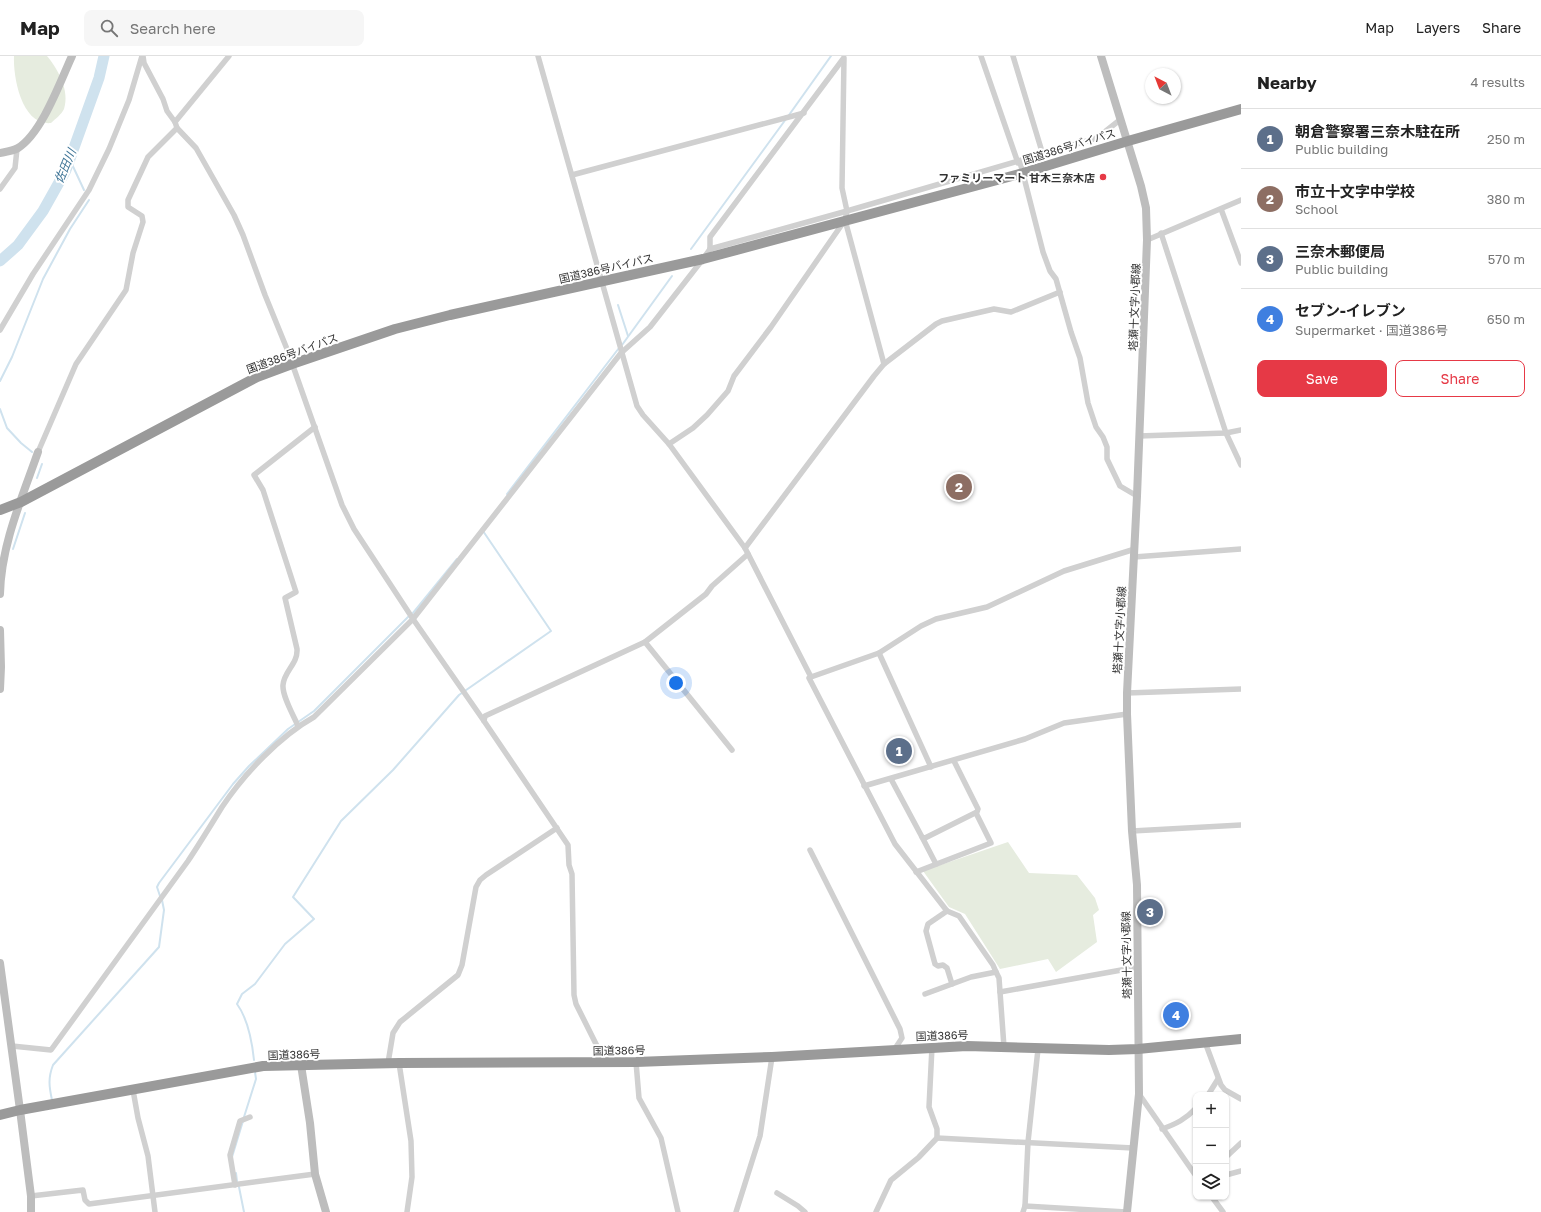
<!DOCTYPE html>
<html lang="en">
<head>
<meta charset="utf-8">
<style>
  body { margin:0; font-family:"Golos Text","Noto Sans JP",sans-serif; background:#f6f6f6; color:#222 }
  .controls { position:absolute; right:12px; bottom:12px; display:grid; overflow:hidden; border-radius:8px; box-shadow:0 1px 3px #0004 }
  .controls button { width:36px; height:36px; display:grid; place-items:center; padding:0; border:0; border-bottom:1px solid #e0e0e0; background:#fff; color:#222; font:20px sans-serif }
  .compass { position:absolute; left:1145px; top:12px; width:36px; height:36px; border-radius:50%; background:#fff; box-shadow:0 1px 3px #0004; rotate:318deg }
  .you { position:absolute; left:676px; top:627px; width:14px; height:14px; margin:-10px; border:3px solid #fff; border-radius:50%; background:#1a73e8; box-shadow:0 0 0 6px #1a73e833 }
  .badge { display:grid; place-items:center; width:26px; height:26px; border-radius:50%; background:#e63946; color:#fff; font-size:13px; font-weight:700 }
  .pin { position:absolute; translate:-50% -50%; border:2px solid #fff; box-shadow:0 1px 4px #0006 }
  .list { margin:0; padding:0; list-style:none }
  h2 { display:flex; justify-content:space-between; align-items:center; height:52px; margin:0; padding:0 16px; font-size:17px }
  h2 small { font-size:13px; font-weight:400; color:#767676 }
  .list li { display:grid; grid-template-columns:26px 1fr auto; gap:12px; align-items:center; box-sizing:border-box; height:60px; padding:0 16px; border-top:1px solid #e0e0e0 }
  .list b { display:block; font-size:15px; white-space:nowrap }
  .list p { margin:0; font-size:13px; white-space:nowrap; color:#767676 }
  .list em { font-size:13px; font-style:normal; color:#767676 }
  .actions { display:flex; gap:8px; padding:12px 16px }
  .actions a { flex:1; padding:9px 0; border:1px solid #e63946; border-radius:8px; text-align:center; font-size:14px; color:#e63946 }
  .actions .main { background:#e63946; color:#fff }
  .icon { flex:none; width:22px; height:22px; fill:none; stroke:currentColor; stroke-width:2; stroke-linecap:round; stroke-linejoin:round }
  .map { position:relative; flex:none; width:1241px; height:1156px; overflow:hidden }
  header { display:flex; align-items:center; gap:24px; box-sizing:border-box; height:56px; padding:0 20px; background:#fff; border-bottom:1px solid #e0e0e0 }
  header strong { font-size:19px }
  nav { display:flex; gap:22px; margin-inline-start:auto; font-size:14px }
  .search { width:280px; height:36px; background:#f6f6f6; display:flex; align-items:center; gap:10px; box-sizing:border-box; padding:0 14px; border-radius:8px; color:#767676; font-size:15px }
  main { display:flex }
  aside { flex:1; background:#fff }
  .map>svg:first-child { display:block }
</style>
</head>
<body>
<header>
<strong>Map</strong>
<div class="search"><svg class="icon" aria-label="search" viewBox="0 0 24 24"><circle cx="10" cy="10" r="6"/><path d="M15 15l6 6"/></svg>Search here</div>
<nav><a>Map</a><a>Layers</a><a>Share</a></nav>
</header>
<main>
<div class="map">
<svg width="1241" height="1156" viewBox="0 0 1241 1156">
  <rect width="100%" height="100%" fill="#fff"/>
  <g fill="#e6ecdf">
    <path d="M14,0H47C58,13 70,35 64,53C62,58 55,63 51,67C22,70 13,22 14,0Z"/>
    <path d="M1008,786L1029,817L1077,819L1095,842L1099,854L1093,859L1097,886L1056,916L1048,903L1000,913L965,858L949,851L923,815Z"/>
  </g>
  <g fill="none" stroke-linecap="round" stroke-linejoin="round">
    <g stroke="#cfe2ee" stroke-width="2">
      <path d="M789,59L831,0"/>
      <path d="M70,104L84,134"/>
      <path d="M691,193L786,63"/>
      <path d="M618,249L628,280"/>
      <path d="M622,289L672,220"/>
      <path d="M0,325L12,301L43,223L70,173L89,144"/>
      <path d="M0,353L7,372L21,387L32,396"/>
      <path d="M37,422L42,408"/>
      <path d="M507,438L619,292"/>
      <path d="M13,493L25,457"/>
      <path d="M413,557L457,503"/>
      <path d="M160,840L157,831L159,827L233,728L249,710L288,673L314,655L409,560"/>
      <path d="M254,1004C252,985 248,963 237,948L242,938L255,928L285,888L314,863L293,841L341,765L393,714L459,639L551,575L483,475"/>
      <path d="M52,1044C49,1030 48,1022 53,1009L159,891L164,854L162,844"/>
      <path d="M244,1061L256,1023L255,1016"/>
      <path d="M232,1101L243,1065"/>
      <path d="M236,1117L237,1125"/>
      <path d="M239,1131L244,1156"/>
    </g>
    <path stroke="#cfe2ee" stroke-width="11" d="M0,205L18,189L43,155L66,114L99,22L104,0"/>
    <g stroke="#d0d0d0" stroke-width="5.5">
      <path d="M143,0L144,7L163,43L167,55L175,66L177,72L196,92L234,159L243,179L265,239L287,293L342,449L354,473L413,563L484,665L568,789L569,809L572,818L574,939L576,948L605,1006"/>
      <path d="M538,0L637,350L643,359L669,388L745,492L811,621L809,622L895,788L947,855L959,860L993,909L996,916L999,922L1004,991"/>
      <path d="M981,0L1018,107"/>
      <path d="M1013,0L1043,99"/>
      <path d="M175,66L229,0"/>
      <path d="M1020,106L1043,196L1050,215L1056,223L1071,276L1080,302L1088,347L1096,371L1103,381L1107,391V403L1120,430L1137,440"/>
      <path d="M572,119L804,57"/>
      <path d="M0,133L15,112L17,93"/>
      <path d="M1221,153L1241,207"/>
      <path d="M845,164L884,308"/>
      <path d="M1161,177L1226,377L1241,409"/>
      <path d="M1147,184L1241,144"/>
      <path d="M710,193L847,155L1097,82L1121,63"/>
      <path d="M0,274L33,218L89,134L109,93L129,44L142,0"/>
      <path d="M1139,380L1226,377L1241,374"/>
      <path d="M669,388L693,372L707,359L728,335L734,320L771,271L845,164L847,155L842,132L844,2"/>
      <path d="M38,396L76,308L126,234L133,197L143,166L142,160L128,151V144L148,101L177,72"/>
      <path d="M745,492L874,320L884,308L936,268L942,265L994,253L1011,256L1060,236"/>
      <path d="M1134,501L1241,493"/>
      <path d="M645,586L732,694"/>
      <path d="M879,597L931,711"/>
      <path d="M811,621L879,597L921,570L936,563L987,551L1064,515L1135,493"/>
      <path d="M1127,637L1241,633"/>
      <path d="M484,665L485,660L645,586L706,538L712,530L748,498"/>
      <path d="M298,670C294,660 282,640 283,629C284,615 298,608 297,593L285,542L296,536L263,434L254,419L315,371"/>
      <path d="M891,723L922,781L925,782L977,756L978,753L954,705"/>
      <path d="M864,730L1025,683L1064,667L1127,658"/>
      <path d="M1132,775L1241,769"/>
      <path d="M922,781L936,808"/>
      <path d="M810,794L900,973L902,982L894,994"/>
      <path d="M916,816L991,787L976,757"/>
      <path d="M947,855L928,868L926,875L935,908L938,910L943,909L947,912L952,928"/>
      <path d="M1000,936L1138,911"/>
      <path d="M925,938L971,921L996,916"/>
      <path d="M1205,986L1221,1029L1225,1034L1241,1043"/>
      <path d="M12,990L51,994C97,931 142,868 188,805C200,787 211,769 222,751C244,718 280,680 314,661L413,563L621,297L650,271L703,203L710,193V181L843,3"/>
      <path d="M636,1006L639,1042L661,1082L678,1156"/>
      <path d="M388,1007L393,977L400,966L458,919L462,909L476,831L480,824L486,819L557,772"/>
      <path d="M399,1007L411,1085L412,1121L407,1156"/>
      <path d="M133,1034L138,1062L148,1100L155,1156"/>
      <path d="M1139,1038L1196,1120"/>
      <path d="M1208,1039L1218,1023"/>
      <path d="M1162,1073C1176,1068 1186,1063 1196,1052"/>
      <path d="M937,1082L1133,1092"/>
      <path d="M1226,1101L1241,1087"/>
      <path d="M1226,1119L1241,1115"/>
      <path d="M235,1129L230,1099L240,1065L250,1061"/>
      <path d="M777,1137L798,1150L805,1156"/>
      <path d="M31,1140L83,1134L85,1144L89,1148L315,1118"/>
      <path d="M1212,1141L1223,1156"/>
      <path d="M1025,1150L1126,1156"/>
      <path d="M736,1156L760,1080L772,1001"/>
      <path d="M876,1156L891,1124L919,1101L937,1082V1073L929,1051L932,991"/>
      <path d="M1023,1156L1025,1150L1028,1086L1038,993"/>
    </g>
    <g stroke="#bdbdbd" stroke-width="8">
      <path d="M1101,0L1141,130L1146,152L1147,184L1137,440L1127,637V658L1132,775L1137,829L1139,1038L1127,1156"/>
      <path d="M0,97C5,96 13,95 18,92C42,77 60,26 72,0"/>
      <path d="M0,538C1,489 22,442 38,396"/>
      <path d="M0,574L1,611L0,633"/>
      <path d="M0,907L20,1054L31,1140V1156"/>
      <path d="M301,1009L310,1067L315,1118L326,1156"/>
    </g>
    <g stroke="#9a9a9a" stroke-width="10">
      <path d="M0,454L21,446L257,321L292,308L395,273L450,259L703,203L1023,117L1128,85L1241,53"/>
      <path d="M0,1059L20,1054L263,1010L399,1007L636,1006L772,1001L967,990L1109,994L1138,993L1241,983"/>
    </g>
  </g>
  <circle fill="#e63946" stroke="#fff" stroke-width="1.5" cx="1103" cy="121" r="4"/>
  <g text-anchor="middle" dominant-baseline="central" stroke-width="4" stroke-linejoin="round" paint-order="stroke">
    <g font-size="11" fill="#333" stroke="#fff">
      <text transform="translate(1069 90) rotate(-17)">国道386号バイパス</text>
      <text transform="translate(606 212) rotate(-13)">国道386号バイパス</text>
      <text transform="translate(1134 251) rotate(-88)">塔瀬十文字小郡線</text>
      <text transform="translate(292 297) rotate(-20)">国道386号バイパス</text>
      <text transform="translate(1119 574) rotate(-87)">塔瀬十文字小郡線</text>
      <text transform="translate(1126 899) rotate(-91)">塔瀬十文字小郡線</text>
      <text transform="translate(942 979) rotate(-2)">国道386号</text>
      <text transform="translate(619 994) rotate(-1)">国道386号</text>
      <text transform="translate(294 998) rotate(-2)">国道386号</text>
    </g>
    <g font-size="11" font-weight="bold" fill="#333" stroke="#fff" text-anchor="end">
      <text x="1095" y="121">ファミリーマート 甘木三奈木店</text>
    </g>
    <g font-size="12" font-style="italic" fill="#3f7597" stroke="#fff">
      <text transform="translate(65 110) rotate(-67)">佐田川</text>
    </g>
  </g>
</svg>
<div class="controls">
<button>+</button>
<button>−</button>
<button><svg class="icon" aria-label="layers" viewBox="0 0 24 24"><path d="M12 4l9 5-9 5-9-5zM3 14l9 5 9-5"/></svg></button>
</div>
<svg class="compass" viewBox="-18 -18 36 36"><path d="M0-13l5 13h-10z" fill="#e53935"/><path d="M0 13l5-13h-10z" fill="#767676"/></svg>
<div class="you"></div>
<div class="pin badge" style="left:899px;top:695px;background:#5c6f8a">1</div>
<div class="pin badge" style="left:959px;top:431px;background:#8d6e63">2</div>
<div class="pin badge" style="left:1150px;top:856px;background:#5c6f8a">3</div>
<div class="pin badge" style="left:1176px;top:959px;background:#3f7fe0">4</div>
</div>
<aside>
<h2>Nearby<small>4 results</small></h2>
<ul class="list">
<li><span class="badge" style="background:#5c6f8a">1</span><div><b>朝倉警察署三奈木駐在所</b><p>Public building</p></div><em>250 m</em></li>
<li><span class="badge" style="background:#8d6e63">2</span><div><b>市立十文字中学校</b><p>School</p></div><em>380 m</em></li>
<li><span class="badge" style="background:#5c6f8a">3</span><div><b>三奈木郵便局</b><p>Public building</p></div><em>570 m</em></li>
<li><span class="badge" style="background:#3f7fe0">4</span><div><b>セブン-イレブン</b><p>Supermarket · 国道386号</p></div><em>650 m</em></li>
</ul>
<div class="actions"><a class="main">Save</a><a>Share</a></div>
</aside>
</main>
</body>
</html>
